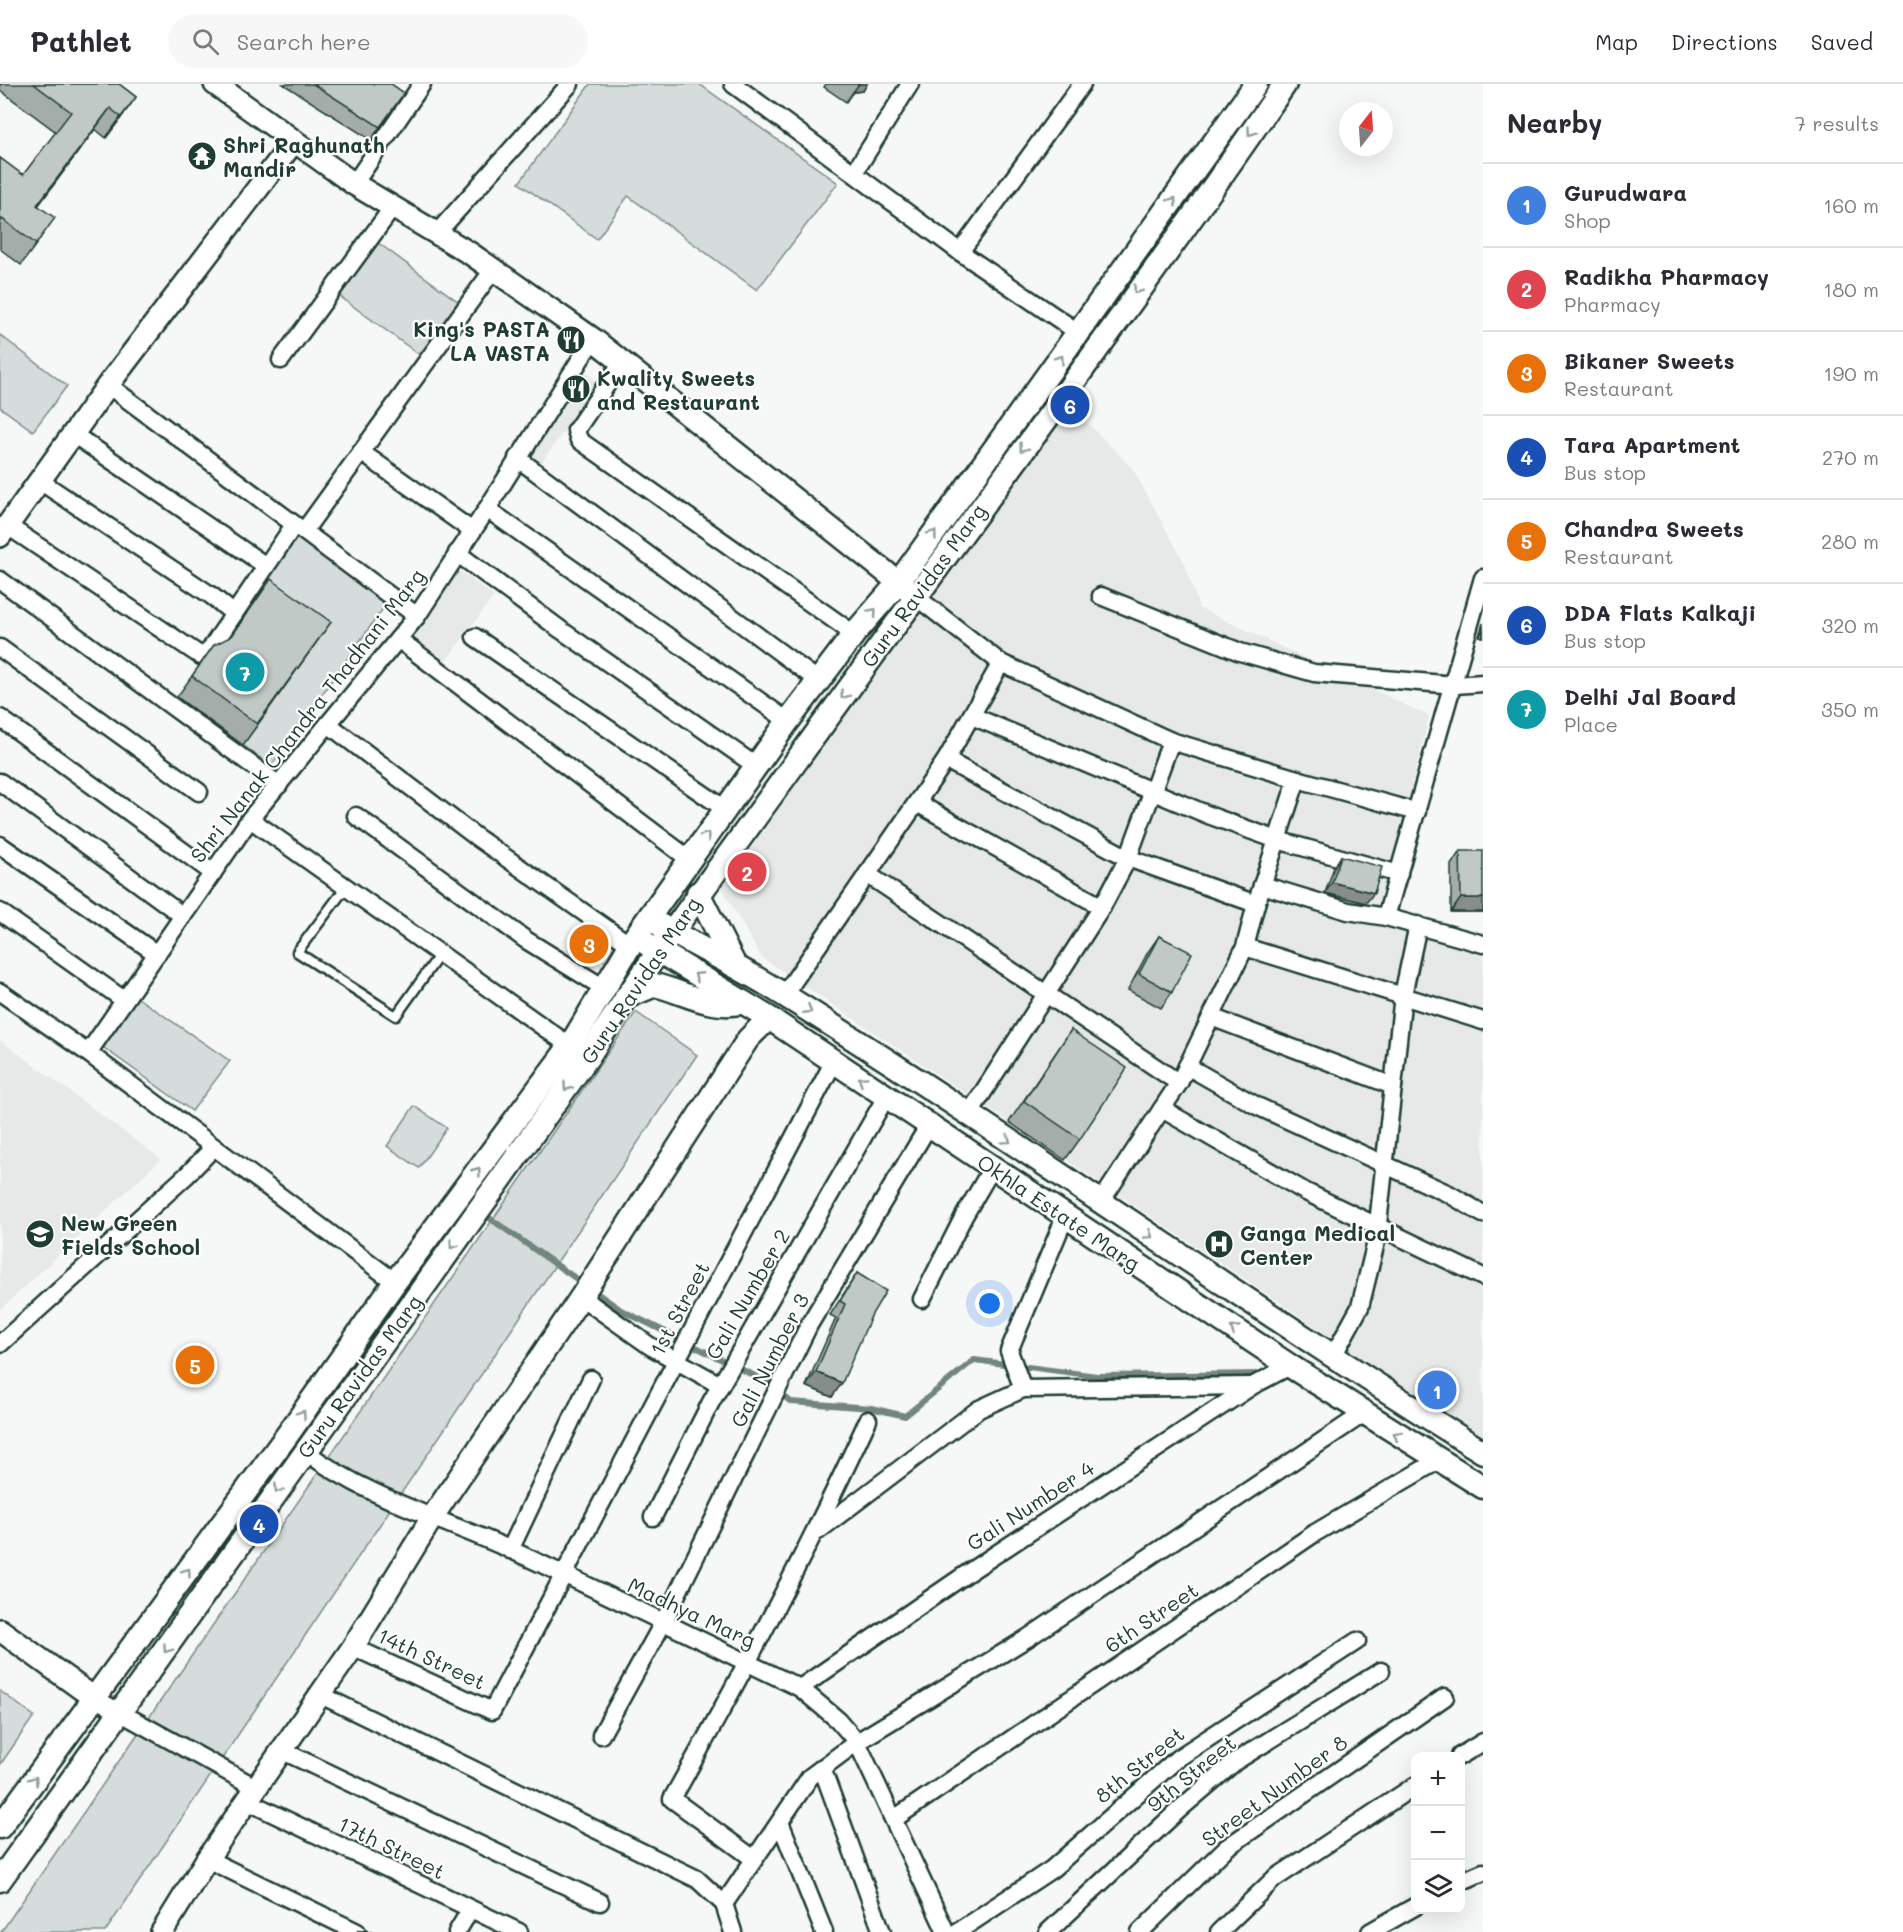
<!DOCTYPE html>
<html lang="en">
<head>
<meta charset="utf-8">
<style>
  body { margin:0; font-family:Mali,sans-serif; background:#f7f7f7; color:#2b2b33 }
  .controls { position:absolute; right:18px; bottom:18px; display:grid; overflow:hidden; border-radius:12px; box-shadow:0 6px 24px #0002 }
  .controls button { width:54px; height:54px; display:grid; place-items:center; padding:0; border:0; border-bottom:2px solid #e1e1e2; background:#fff; color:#2b2b33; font:30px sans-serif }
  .compass { position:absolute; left:1339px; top:18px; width:54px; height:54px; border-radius:50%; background:#fff; box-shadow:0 6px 24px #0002; rotate:17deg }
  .you { position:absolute; left:990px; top:1220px; width:21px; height:21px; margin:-15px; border:4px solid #fff; border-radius:50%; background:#1a73e8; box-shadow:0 0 0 9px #1a73e833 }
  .badge { display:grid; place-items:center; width:39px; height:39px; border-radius:50%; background:#1f3d34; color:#fff; font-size:20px; font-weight:700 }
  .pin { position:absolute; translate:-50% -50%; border:3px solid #fff; box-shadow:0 2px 6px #0006 }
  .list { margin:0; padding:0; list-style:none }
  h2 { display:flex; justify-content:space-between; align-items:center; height:78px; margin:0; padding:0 24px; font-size:26px }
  h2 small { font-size:20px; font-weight:400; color:#7c7c81 }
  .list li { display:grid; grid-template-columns:39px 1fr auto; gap:18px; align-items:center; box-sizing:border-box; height:84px; padding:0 24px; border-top:2px solid #e1e1e2 }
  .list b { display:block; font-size:22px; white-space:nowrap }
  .list p { margin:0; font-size:20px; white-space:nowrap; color:#7c7c81 }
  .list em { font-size:20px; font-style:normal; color:#7c7c81 }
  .icon { flex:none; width:33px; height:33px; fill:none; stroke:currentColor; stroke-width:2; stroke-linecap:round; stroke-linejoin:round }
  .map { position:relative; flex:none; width:1483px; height:1848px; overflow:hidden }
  header { display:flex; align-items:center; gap:36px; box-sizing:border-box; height:84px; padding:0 30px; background:#fff; border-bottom:2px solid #e1e1e2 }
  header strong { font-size:28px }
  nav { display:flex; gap:33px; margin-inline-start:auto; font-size:21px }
  .search { width:420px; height:54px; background:#f7f7f7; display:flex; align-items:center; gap:15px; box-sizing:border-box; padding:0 21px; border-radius:33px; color:#7c7c81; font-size:22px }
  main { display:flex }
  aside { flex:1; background:#fff }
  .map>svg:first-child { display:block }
</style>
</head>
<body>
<header>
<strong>Pathlet</strong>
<div class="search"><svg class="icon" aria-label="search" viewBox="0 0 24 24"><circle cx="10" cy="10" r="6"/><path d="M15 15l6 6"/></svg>Search here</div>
<nav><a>Map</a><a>Directions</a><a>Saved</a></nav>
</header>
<main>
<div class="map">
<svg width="1483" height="1848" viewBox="0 0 1483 1848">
  <rect width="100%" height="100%" fill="#f6f7f7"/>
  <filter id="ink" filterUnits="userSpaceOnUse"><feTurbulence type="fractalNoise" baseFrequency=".0167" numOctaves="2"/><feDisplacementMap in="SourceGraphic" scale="12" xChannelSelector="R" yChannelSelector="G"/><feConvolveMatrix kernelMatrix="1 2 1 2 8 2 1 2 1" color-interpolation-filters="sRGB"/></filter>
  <g filter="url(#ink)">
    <g fill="#e6e9e8">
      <path d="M575,281L599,299L538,383L514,365Z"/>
      <path d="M1070,321L1132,384L1184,478L1199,524L1429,632L1381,831L1483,860V1362L1284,1221L761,873L722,804Z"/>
      <path d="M444,476L494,512L434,593L384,557Z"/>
      <path d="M0,956L161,1075L0,1226Z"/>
    </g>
    <g fill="#d6dcdb" stroke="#7a8c88" stroke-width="1.5">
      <path d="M590,0H699L838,99L757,206L628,112L597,155L519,99Z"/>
      <path d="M377,158L460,219L421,272L338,211Z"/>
      <path d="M0,251L67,302L33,347L0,323Z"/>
      <path d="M298,446L392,512L271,682L243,661L316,559L250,512Z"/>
      <path d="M135,912L230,977L192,1027L100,961Z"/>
      <path d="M636,928L697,971L105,1848H1Z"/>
      <path d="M414,1022L447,1044L419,1084L387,1062Z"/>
      <path d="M0,1607L34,1632L0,1681Z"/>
    </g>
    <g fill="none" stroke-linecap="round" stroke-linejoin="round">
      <path stroke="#72857f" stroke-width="6" d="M488,1133L621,1226L765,1297L791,1318L871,1324L905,1332L974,1276L1097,1292L1263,1290"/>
      <g stroke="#1f3d34" stroke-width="13">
        <path id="service" d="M346,803L297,868L396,932L440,870"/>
      </g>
      <g stroke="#1f3d34" stroke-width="21">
        <g id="minor">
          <path d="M733,0L960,168L1079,249"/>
          <path d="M854,89L910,0"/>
          <path d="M354,100L422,0"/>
          <path d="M437,149L570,0"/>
          <path d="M960,168L1082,0"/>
          <path d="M281,276L393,123"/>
          <path d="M622,278L576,346L579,356L854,550"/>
          <path d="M108,301L417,532"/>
          <path d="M73,350L266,482"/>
          <path d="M361,368L471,446"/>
          <path d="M517,374L820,598"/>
          <path d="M40,397L212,512L234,530"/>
          <path d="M487,425L788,637"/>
          <path d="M8,442L201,572L209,567L294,441"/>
          <path d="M304,447L493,186"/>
          <path d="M457,469L561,546L756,682"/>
          <path d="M1483,494L1386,833L1483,860"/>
          <path d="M0,496L279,701"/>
          <path d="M915,512L1001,579L1171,657L1297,695L1256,820L1245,863L1179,999L1100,1119"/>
          <path d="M1101,512L1240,568L1314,589L1455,601L1483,599"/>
          <path d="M475,553L725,725"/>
          <path d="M398,555L689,775"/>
          <path d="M0,564L199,708"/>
          <path d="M972,632L1211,732L1277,756L1399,790"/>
          <path d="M0,634L213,789"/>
          <path d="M328,640L475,752L630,861"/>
          <path d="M946,676L1128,774L1256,820"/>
          <path d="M1297,695L1417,728"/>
          <path d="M0,698L183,832"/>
          <path d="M917,719L1102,823"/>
          <path d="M356,732L526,856L604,904"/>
          <path d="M250,735L570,962"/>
          <path d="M0,761L157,870"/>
          <path d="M867,790L1179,999"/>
          <path d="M1262,801L1348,827L1386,833"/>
          <path d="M0,828L124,916"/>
          <path d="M1245,863L1483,937"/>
          <path d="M0,908L88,969L395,1198"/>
          <path d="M784,911L946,676L1001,579"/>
          <path d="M1211,933L1393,1002"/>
          <path d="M88,969L250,735L417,532L487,425L593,255"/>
          <path d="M1187,982L1257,1022L1449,1110L1483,1130"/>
          <path d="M1162,1025L1306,1108L1483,1193"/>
          <path d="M969,1030L1102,823L1128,774L1171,657"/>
          <path d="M581,1213L650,1262L720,1301"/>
          <path d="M922,1215L964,1132L992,1084"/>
          <path d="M0,1260L187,1091L214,1063"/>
          <path d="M1332,1274L1360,1223L1376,1158L1403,911L1418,841"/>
          <path d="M1023,1305L1009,1267L1065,1133"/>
          <path d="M305,1367C365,1413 440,1434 509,1465C606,1509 703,1558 800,1604L838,1636L857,1658L946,1848"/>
          <path d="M653,1433L711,1318L886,1013"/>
          <path d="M818,1447L979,1325L1023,1305L1251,1302"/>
          <path d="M510,1466L591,1295"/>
          <path d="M353,1563L492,1627L834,977"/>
          <path d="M800,1604L972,1486L1252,1302L1290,1282"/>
          <path d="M321,1611L697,1795L724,1820L733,1848"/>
          <path d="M94,1614L255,1703"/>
          <path d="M601,1651L663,1539L809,1241L929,1041"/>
          <path d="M283,1667L600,1818"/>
          <path d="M1460,1672L1483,1658"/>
          <path d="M822,1684L882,1848"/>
          <path d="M247,1717L519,1848"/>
          <path d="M894,1735L1315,1449L1439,1376"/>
          <path d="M780,1738L824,1848"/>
          <path d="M207,1775L357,1848"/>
          <path d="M754,1775L672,1715C742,1591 808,1466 868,1336"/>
          <path d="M1460,1798L1483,1788"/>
          <path d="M724,1820L810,1693L857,1658L1026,1555L1363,1330"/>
          <path d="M457,1848L470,1826"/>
          <path d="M957,1848L1052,1785L1178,1674L1357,1557"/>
          <path d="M1048,1848L1181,1724L1236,1677L1381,1587"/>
          <path d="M1140,1848L1226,1764L1445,1613"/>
          <path d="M1219,1848L1274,1795L1416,1701"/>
          <path d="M1370,1848L1416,1822"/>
        </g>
      </g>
      <g stroke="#1f3d34" stroke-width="26">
        <g id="tertiary">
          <path d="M215,0L354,100L471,170L593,255L912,509"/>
          <path d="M0,452L108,301L294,57"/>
          <path d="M0,1546L94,1614"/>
          <path d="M162,1848L207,1775L353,1563L433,1432L581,1213L748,955L769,934"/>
        </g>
      </g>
      <g stroke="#1f3d34" stroke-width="27">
        <g id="secondary">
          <path d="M698,809L734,880"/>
          <path d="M660,841C701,865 744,885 784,911C1020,1058 1247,1221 1483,1368"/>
          <path d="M647,860L769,934L1290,1282L1483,1403"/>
          <path d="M626,913L655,901C684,908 709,925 740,919"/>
          <path d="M0,1743L288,1350L395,1198L570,962L635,853L788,637L854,550L899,498L1256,0"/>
          <path d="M0,1796C198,1521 392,1245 590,970C654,868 727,774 797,676C960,451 1128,229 1285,0"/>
        </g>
      </g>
      <use href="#service" stroke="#fff" stroke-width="8"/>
      <use href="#minor" stroke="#fff" stroke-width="16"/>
      <use href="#tertiary" stroke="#fff" stroke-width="21"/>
      <use href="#secondary" stroke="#fff" stroke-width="22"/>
    </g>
    <g fill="#a5adaa" stroke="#1f3d34" stroke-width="1.5">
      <path d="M0,0H119L136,13L106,54L95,45L38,122L40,155L21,181L0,165V74L23,91L56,48L0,6Z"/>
      <path d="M283,0H391L404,9L371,56Z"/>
      <path d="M826,0H867L863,7L853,8L846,18L824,3Z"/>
      <path d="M331,538L243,661L177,613L214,561Z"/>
      <path d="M1483,539V553L1479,552Z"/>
      <path d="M1460,767L1483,828H1451V781Z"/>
      <path d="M1341,772L1366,819L1325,809L1334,783Z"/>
      <path d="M1159,852L1172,908L1161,924L1128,906L1148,868Z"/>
      <path d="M1071,946L1080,1055L1065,1076L1009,1038Z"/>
      <path d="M857,1189L872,1230L832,1313L806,1302L836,1234L830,1231Z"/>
    </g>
    <g fill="#868d8b" stroke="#1f3d34" stroke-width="1.5">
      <path d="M859,0H867L863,7L853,8Z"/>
      <path d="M136,13L121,34L106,54L121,33Z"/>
      <path d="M110,24L95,45L23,142L37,121Z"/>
      <path d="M1483,546V553L1479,552Z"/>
      <path d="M1332,798L1374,809L1366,819L1325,809Z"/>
      <path d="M1461,814H1483V828H1451Z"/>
      <path d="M816,1288L842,1299L832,1313L806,1302Z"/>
    </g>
    <g fill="#c0c9c6" stroke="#1f3d34" stroke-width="1.5">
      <path d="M34,0H119L136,13L121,33L110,24L37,121L55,134L36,160L2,135L0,139V74L23,91L71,28Z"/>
      <path d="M313,0H391L404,9L380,43Z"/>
      <path d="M271,495L331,538L257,640L192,592L214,561L232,552Z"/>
      <path d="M1460,767H1483V814H1461Z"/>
      <path d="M1341,772L1382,783L1374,809L1332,798Z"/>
      <path d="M1159,852L1192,869L1172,908L1139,890Z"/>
      <path d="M1071,946L1127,984L1080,1055L1024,1017Z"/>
      <path d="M857,1189L886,1207L872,1230L842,1299L816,1288L845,1220L840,1217Z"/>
      <path d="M358,1846L369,1847L373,1848H357Z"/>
    </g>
    <defs><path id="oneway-chevron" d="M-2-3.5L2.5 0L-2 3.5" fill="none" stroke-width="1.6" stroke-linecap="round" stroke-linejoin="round" transform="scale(1.5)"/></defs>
    <g stroke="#8f9e9a">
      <use href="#oneway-chevron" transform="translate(1251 48) rotate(125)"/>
      <use href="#oneway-chevron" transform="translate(1173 117) rotate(-54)"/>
      <use href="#oneway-chevron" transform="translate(1137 206) rotate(126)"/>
      <use href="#oneway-chevron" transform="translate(1060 275) rotate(-54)"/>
      <use href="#oneway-chevron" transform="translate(1023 364) rotate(126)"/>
      <use href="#oneway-chevron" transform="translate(933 450) rotate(-54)"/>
      <use href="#oneway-chevron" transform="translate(873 528) rotate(-49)"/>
      <use href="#oneway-chevron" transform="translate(844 611) rotate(126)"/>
      <use href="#oneway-chevron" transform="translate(706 752) rotate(-54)"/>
      <use href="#oneway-chevron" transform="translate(698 892) rotate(-148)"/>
      <use href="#oneway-chevron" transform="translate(808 926) rotate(33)"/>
      <use href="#oneway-chevron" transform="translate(862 996) rotate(-145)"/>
      <use href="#oneway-chevron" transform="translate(567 1003) rotate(126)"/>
      <use href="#oneway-chevron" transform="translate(1007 1056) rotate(34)"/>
      <use href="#oneway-chevron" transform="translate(477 1087) rotate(-53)"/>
      <use href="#oneway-chevron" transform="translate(1149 1151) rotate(34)"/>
      <use href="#oneway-chevron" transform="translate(453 1161) rotate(126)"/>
      <use href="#oneway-chevron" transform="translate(1234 1245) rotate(-146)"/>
      <use href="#oneway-chevron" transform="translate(302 1330) rotate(-55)"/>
      <use href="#oneway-chevron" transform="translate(1397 1351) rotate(-149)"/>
      <use href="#oneway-chevron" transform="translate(278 1405) rotate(125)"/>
      <use href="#oneway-chevron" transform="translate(187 1488) rotate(-54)"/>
      <use href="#oneway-chevron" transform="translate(167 1565) rotate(125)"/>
      <use href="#oneway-chevron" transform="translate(34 1696) rotate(-54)"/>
    </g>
  </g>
  <defs>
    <g id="temple-disc" transform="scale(1.5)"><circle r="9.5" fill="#1f3d34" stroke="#fff"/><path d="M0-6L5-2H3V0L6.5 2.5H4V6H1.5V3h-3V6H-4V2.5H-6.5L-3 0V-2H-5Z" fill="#fff"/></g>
    <g id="restaurant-disc" transform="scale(1.5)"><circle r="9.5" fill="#1f3d34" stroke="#fff"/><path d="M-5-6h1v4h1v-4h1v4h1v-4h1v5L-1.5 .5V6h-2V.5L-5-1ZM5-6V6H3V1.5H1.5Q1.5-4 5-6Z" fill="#fff"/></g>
    <g id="school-disc" transform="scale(1.5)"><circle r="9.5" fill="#1f3d34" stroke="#fff"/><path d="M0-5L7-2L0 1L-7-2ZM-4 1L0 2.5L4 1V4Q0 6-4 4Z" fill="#fff"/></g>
    <g id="hospital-disc" transform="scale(1.5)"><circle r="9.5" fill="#1f3d34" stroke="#fff"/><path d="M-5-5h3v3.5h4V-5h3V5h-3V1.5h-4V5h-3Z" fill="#fff"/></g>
  </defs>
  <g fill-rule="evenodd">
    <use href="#temple-disc" x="202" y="72"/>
    <use href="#restaurant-disc" x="571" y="256"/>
    <use href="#restaurant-disc" x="576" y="305"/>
    <use href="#school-disc" x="40" y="1150"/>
    <use href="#hospital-disc" x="1219" y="1160"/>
  </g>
  <g text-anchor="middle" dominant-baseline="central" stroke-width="4.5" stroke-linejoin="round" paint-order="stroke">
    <g font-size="21" font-weight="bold" fill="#1f3d34" stroke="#fff" text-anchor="start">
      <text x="223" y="60">Shri Raghunath<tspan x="223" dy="24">Mandir</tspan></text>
      <text x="550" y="244" text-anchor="end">King's PASTA<tspan x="550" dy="24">LA VASTA</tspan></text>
      <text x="597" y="293">Kwality Sweets<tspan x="597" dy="24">and Restaurant</tspan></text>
      <text x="61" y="1138">New Green<tspan x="61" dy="24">Fields School</tspan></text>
      <text x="1240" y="1148">Ganga Medical<tspan x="1240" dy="24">Center</tspan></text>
    </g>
    <g font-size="21" fill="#1f3d34" stroke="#fff">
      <text transform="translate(923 501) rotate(-54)">Guru Ravidas Marg</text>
      <text transform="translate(307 631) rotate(-52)">Shri Nanak Chandra Thadhani Marg</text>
      <text transform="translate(640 896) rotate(-56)">Guru Ravidas Marg</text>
      <text transform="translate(1059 1128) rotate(34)">Okhla Estate Marg</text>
      <text transform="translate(747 1210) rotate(-60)">Gali Number 2</text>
      <text transform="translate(679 1224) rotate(-62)">1st Street</text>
      <text transform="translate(769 1276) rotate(-63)">Gali Number 3</text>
      <text transform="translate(359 1292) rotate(-54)">Guru Ravidas Marg</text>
      <text transform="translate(1030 1421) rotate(-33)">Gali Number 4</text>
      <text transform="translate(692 1528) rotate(25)">Madhya Marg</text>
      <text transform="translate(1151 1533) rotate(-34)">6th Street</text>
      <text transform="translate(432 1574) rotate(25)">14th Street</text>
      <text transform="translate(1139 1680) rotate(-39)">8th Street</text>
      <text transform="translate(1191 1689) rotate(-39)">9th Street</text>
      <text transform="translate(1274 1706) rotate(-36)">Street Number 8</text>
      <text transform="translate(392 1763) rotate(26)">17th Street</text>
    </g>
  </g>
</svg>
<div class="controls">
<button>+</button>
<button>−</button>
<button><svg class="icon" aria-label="layers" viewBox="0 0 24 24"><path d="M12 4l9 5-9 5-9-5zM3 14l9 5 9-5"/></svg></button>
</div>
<svg class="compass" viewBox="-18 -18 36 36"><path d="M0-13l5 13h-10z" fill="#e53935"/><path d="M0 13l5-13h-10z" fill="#7c7c81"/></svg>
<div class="you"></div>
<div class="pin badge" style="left:1437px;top:1306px;background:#3f7fe0">1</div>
<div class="pin badge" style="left:747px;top:788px;background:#e0444e">2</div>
<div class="pin badge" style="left:589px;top:860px;background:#e8710a">3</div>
<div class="pin badge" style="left:259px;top:1440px;background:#1a4fb4">4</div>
<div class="pin badge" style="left:195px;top:1281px;background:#e8710a">5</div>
<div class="pin badge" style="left:1070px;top:321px;background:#1a4fb4">6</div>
<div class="pin badge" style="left:245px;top:588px;background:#0f9aa8">7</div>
</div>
<aside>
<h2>Nearby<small>7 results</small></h2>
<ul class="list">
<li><span class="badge" style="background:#3f7fe0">1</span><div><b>Gurudwara</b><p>Shop</p></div><em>160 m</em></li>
<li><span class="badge" style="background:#e0444e">2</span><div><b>Radikha Pharmacy</b><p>Pharmacy</p></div><em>180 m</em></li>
<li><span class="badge" style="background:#e8710a">3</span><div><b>Bikaner Sweets</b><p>Restaurant</p></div><em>190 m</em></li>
<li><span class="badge" style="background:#1a4fb4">4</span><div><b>Tara Apartment</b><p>Bus stop</p></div><em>270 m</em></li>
<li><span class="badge" style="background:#e8710a">5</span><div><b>Chandra Sweets</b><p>Restaurant</p></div><em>280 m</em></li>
<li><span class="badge" style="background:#1a4fb4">6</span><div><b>DDA Flats Kalkaji</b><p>Bus stop</p></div><em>320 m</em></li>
<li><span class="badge" style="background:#0f9aa8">7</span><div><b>Delhi Jal Board</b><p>Place</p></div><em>350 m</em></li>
</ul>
</aside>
</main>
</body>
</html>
